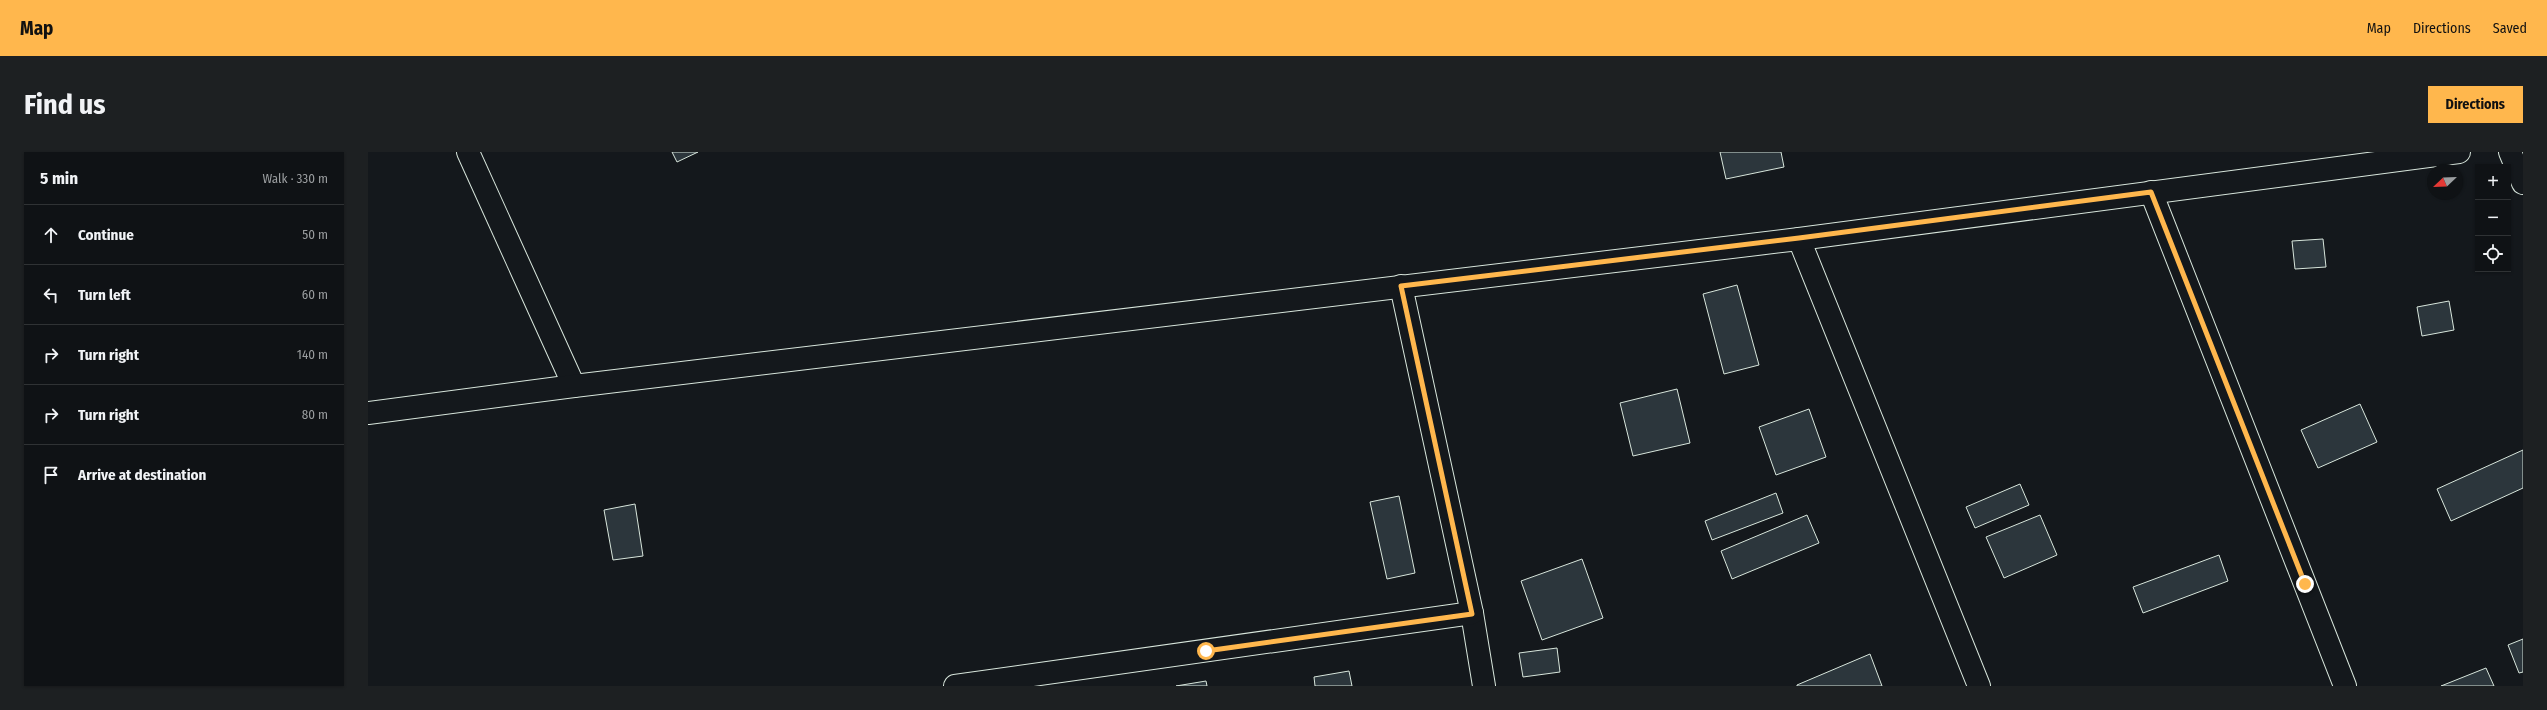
<!DOCTYPE html>
<html lang="en">
<head>
<meta charset="utf-8">
<style>
  body { margin:0; font-family:"Fira Sans Condensed",sans-serif; background:#1d2022; color:#f1f3f6 }
  .controls { position:absolute; right:12px; top:12px; display:grid; overflow:hidden; border-radius:0px; box-shadow:0 1px 3px #0004 }
  .controls button { width:36px; height:36px; display:grid; place-items:center; padding:0; border:0; border-bottom:1px solid #2f3234; background:#0f1215; color:#f1f3f6; font:20px sans-serif }
  .compass { position:absolute; left:2059px; top:12px; width:36px; height:36px; border-radius:50%; background:#0f1215; box-shadow:0 1px 3px #0004; rotate:247deg }
  .stop { position:absolute; width:12px; height:12px; margin:-9px; border:3px solid #ffb74d; border-radius:50%; background:#fff }
  .stop.end { background:#ffb74d; border-color:#fff; box-shadow:0 1px 4px #0008 }
  .list { margin:0; padding:0; list-style:none }
  h2 { display:flex; justify-content:space-between; align-items:center; height:52px; margin:0; padding:0 16px; font-size:17px }
  h2 small { font-size:13px; font-weight:400; color:#9b9ea0 }
  .list li { display:grid; grid-template-columns:26px 1fr auto; gap:12px; align-items:center; box-sizing:border-box; height:60px; padding:0 16px; border-top:1px solid #2f3234 }
  .list b { display:block; font-size:15px; white-space:nowrap }
  .list em { font-size:13px; font-style:normal; color:#9b9ea0 }
  .icon { flex:none; width:22px; height:22px; fill:none; stroke:currentColor; stroke-width:2; stroke-linecap:round; stroke-linejoin:round }
  .map { position:relative; flex:none; width:2155px; height:534px; overflow:hidden; border-radius:0px }
  header { display:flex; align-items:center; gap:24px; box-sizing:border-box; height:56px; padding:0 20px; background:#ffb74d; color:#111 }
  header strong { font-size:19px }
  nav { display:flex; gap:22px; margin-inline-start:auto; font-size:14px }
  .intro { display:flex; align-items:center; justify-content:space-between; box-sizing:border-box; height:96px; padding:0 24px }
  h1 { margin:0; font-size:28px }
  .button { padding:10px 18px; border-radius:0px; background:#ffb74d; color:#111; font-size:14px; font-weight:700 }
  main { display:flex; gap:24px; padding:0 24px }
  aside { flex:1; background:#0f1215; border-radius:0px; box-shadow:0 1px 3px #0004 }
  .map>svg:first-child { display:block }
</style>
</head>
<body>
<header>
<strong>Map</strong>
<nav><a>Map</a><a>Directions</a><a>Saved</a></nav>
</header>
<div class="intro"><h1>Find us</h1><a class="button">Directions</a></div>
<main>
<aside>
<h2>5 min<small>Walk · 330 m</small></h2>
<ul class="list">
<li><svg class="icon" aria-label="ahead" viewBox="0 0 24 24"><path d="M12 20V5M6 11l6-6 6 6"/></svg><div><b>Continue</b></div><em>50 m</em></li>
<li><svg class="icon" aria-label="left" viewBox="0 0 24 24"><path d="M17 20v-9H6M10 6l-5 5 5 5"/></svg><div><b>Turn left</b></div><em>60 m</em></li>
<li><svg class="icon" aria-label="right" viewBox="0 0 24 24"><path d="M7 20v-9h11M14 6l5 5-5 5"/></svg><div><b>Turn right</b></div><em>140 m</em></li>
<li><svg class="icon" aria-label="right" viewBox="0 0 24 24"><path d="M7 20v-9h11M14 6l5 5-5 5"/></svg><div><b>Turn right</b></div><em>80 m</em></li>
<li><svg class="icon" aria-label="arrive" viewBox="0 0 24 24"><path d="M6 21V4h12l-3 4 3 4H6"/></svg><div><b>Arrive at destination</b></div></li>
</ul>
</aside>
<div class="map">
<svg width="2155" height="534" viewBox="0 0 2155 534">
  <rect width="100%" height="100%" fill="#14181c"/>
  <g fill="#2c363c" stroke="#d8e6dc">
    <path d="M304,0H330L309,10Z"/>
    <path d="M1352,0H1413L1416,15L1358,27Z"/>
    <path d="M1955,87L1958,115L1927,117L1924,89Z"/>
    <path d="M1369,133L1391,213L1356,222L1335,142Z"/>
    <path d="M2081,149L2086,178L2054,184L2049,155Z"/>
    <path d="M1309,237L1322,291L1265,304L1252,251Z"/>
    <path d="M1992,252L2009,290L1950,316L1933,278Z"/>
    <path d="M1441,257L1458,305L1408,323L1391,275Z"/>
    <path d="M2155,298V336L2083,369L2069,337Z"/>
    <path d="M1652,332L1661,353L1607,376L1598,355Z"/>
    <path d="M1408,341L1415,361L1344,388L1337,369Z"/>
    <path d="M1031,344L1047,421L1019,427L1002,350Z"/>
    <path d="M267,352L275,404L245,408L236,358Z"/>
    <path d="M1439,363L1451,391L1364,427L1353,399Z"/>
    <path d="M1672,363L1689,403L1636,426L1618,385Z"/>
    <path d="M1851,403L1860,429L1775,461L1765,435Z"/>
    <path d="M1214,407L1235,466L1174,488L1153,429Z"/>
    <path d="M2155,487V520L2151,521L2140,493Z"/>
    <path d="M1189,496L1192,520L1155,525L1151,501Z"/>
    <path d="M1502,502L1514,534H1429V533Z"/>
    <path d="M2118,516L2126,534H2073Z"/>
    <path d="M981,519L984,534H947L946,525Z"/>
    <path d="M838,529L839,534H808Z"/>
  </g>
  <g fill="none" stroke-linecap="round" stroke-linejoin="round">
    <g stroke="#d8e6dc" stroke-width="24">
      <g id="minor">
        <path d="M100,0L206,234"/>
        <path d="M2142,0L2155,31"/>
        <path d="M1783,40L1977,534"/>
        <path d="M1431,87L1611,534"/>
        <path d="M1033,134L1104,461L1116,534"/>
        <path d="M0,261L206,234L1431,87L2091,0"/>
        <path d="M587,534L1104,461"/>
      </g>
    </g>
    <use href="#minor" stroke="#14181c" stroke-width="22"/>
  </g>
  <g fill="none" stroke-linecap="round" stroke-linejoin="round">
    <path stroke="#ffb74d" stroke-width="5" d="M838,499L1104,462L1033,134L1431,86L1783,40L1937,432"/>
  </g>
</svg>
<div class="controls">
<button>+</button>
<button>−</button>
<button><svg class="icon" aria-label="locate" viewBox="0 0 24 24"><circle cx="12" cy="12" r="6"/><path d="M12 2v4M12 18v4M2 12h4M18 12h4"/></svg></button>
</div>
<svg class="compass" viewBox="-18 -18 36 36"><path d="M0-13l5 13h-10z" fill="#e53935"/><path d="M0 13l5-13h-10z" fill="#9b9ea0"/></svg>
<div class="stop" style="left:838px;top:499px"></div>
<div class="stop end" style="left:1937px;top:432px"></div>
</div>
</main>
</body>
</html>
